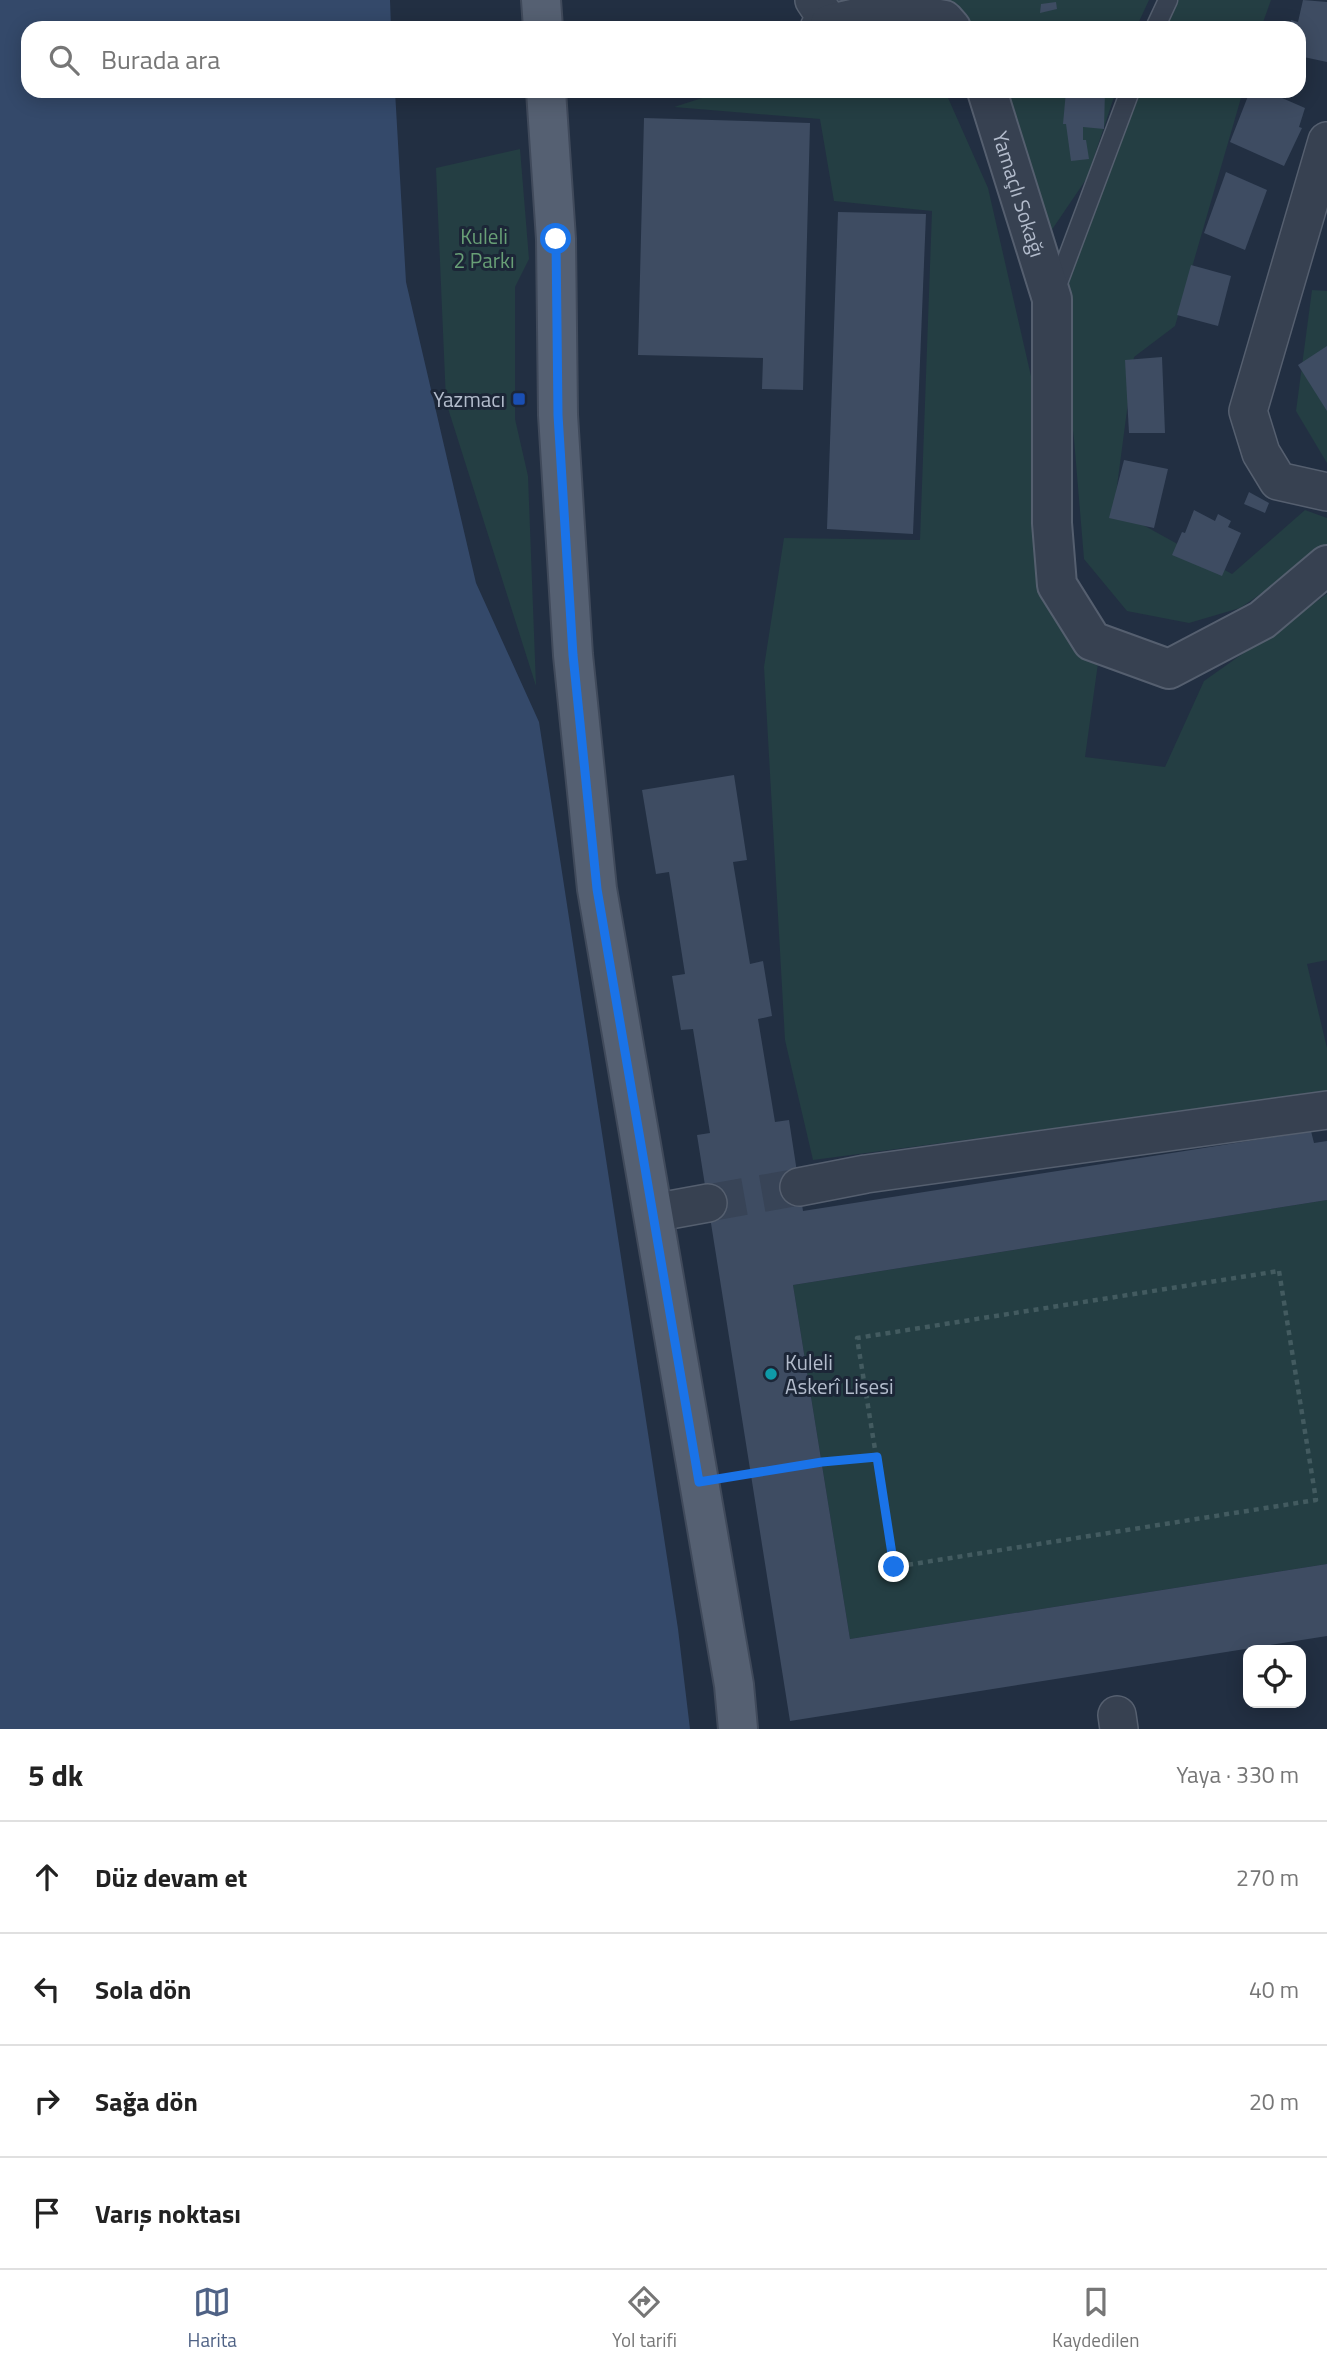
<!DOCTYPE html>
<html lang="tr">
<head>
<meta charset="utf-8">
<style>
  body { margin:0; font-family:"Titillium Web",sans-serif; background:#f6f6f6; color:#222 }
  .controls { position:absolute; right:21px; bottom:21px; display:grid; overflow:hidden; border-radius:14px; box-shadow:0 4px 18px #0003 }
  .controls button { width:63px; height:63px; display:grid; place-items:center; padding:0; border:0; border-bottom:2px solid #e0e0e0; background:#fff; color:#222; font:35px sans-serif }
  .stop { position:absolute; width:21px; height:21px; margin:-16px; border:5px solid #1a73e8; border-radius:50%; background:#fff }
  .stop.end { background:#1a73e8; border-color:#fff; box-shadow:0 2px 7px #0008 }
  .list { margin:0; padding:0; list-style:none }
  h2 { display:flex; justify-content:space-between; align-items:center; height:91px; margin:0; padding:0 28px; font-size:30px }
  h2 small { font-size:23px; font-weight:400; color:#767676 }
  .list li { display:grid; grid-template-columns:46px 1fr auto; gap:21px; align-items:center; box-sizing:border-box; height:112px; padding:0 28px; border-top:2px solid #e0e0e0 }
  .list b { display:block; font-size:26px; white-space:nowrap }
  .list em { font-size:23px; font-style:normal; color:#767676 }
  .icon { flex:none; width:38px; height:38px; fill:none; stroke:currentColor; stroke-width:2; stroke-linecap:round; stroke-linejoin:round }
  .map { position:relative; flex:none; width:1327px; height:1729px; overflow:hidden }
  .search { position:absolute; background:#fff; box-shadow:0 4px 18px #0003; left:21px; right:21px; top:21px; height:77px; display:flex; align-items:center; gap:18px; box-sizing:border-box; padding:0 24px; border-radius:21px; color:#767676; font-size:26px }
  .sheet { height:539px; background:#fff }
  nav { display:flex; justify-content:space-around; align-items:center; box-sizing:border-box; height:98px; border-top:2px solid #e0e0e0; background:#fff; font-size:19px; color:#767676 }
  nav a { display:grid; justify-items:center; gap:4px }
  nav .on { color:#4f6285 }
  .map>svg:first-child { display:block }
</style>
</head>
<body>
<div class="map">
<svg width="1327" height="1729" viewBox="0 0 1327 1729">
  <rect width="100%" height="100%" fill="#222f42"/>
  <g fill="#243e43">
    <path d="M949,0H1149L1136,28H968Z"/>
    <path d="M1177,0H1271L1261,28H1166Z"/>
    <path d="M724,91H945L988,188L1036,398L1057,591L1099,656L1085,757L1165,767L1204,681L1327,594V960L1307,964L1327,1048V1092L813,1160L785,1040L764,667L784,538L920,540L932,211L834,201L820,119L674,107Z"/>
    <path d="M996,91H1116L1087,178L1049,234Z"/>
    <path d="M1141,91H1243L1175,326L1134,357L1114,509L1232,574L1305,510L1327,518V549L1240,608L1189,623L1127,611L1084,559L1074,439L1052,259L1099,197Z"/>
    <path d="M520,149L529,259L515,287V419L528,476L536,686L446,402L436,168Z"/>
    <path d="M1312,290L1327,291V463L1296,411Z"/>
    <path d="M1327,1200V1564L850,1639L793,1285Z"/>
  </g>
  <path fill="#34496a" d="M0,0H390L391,28H28V91H395L406,282L476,583L539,722L678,1629L690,1729H0Z"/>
  <g fill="#3e4c62">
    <path d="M1303,0L1327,2V62L1299,56V28H1289L1291,20L1298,22Z"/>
    <path d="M1056,2L1057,9L1040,13L1041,4Z"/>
    <path d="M1066,91H1105L1104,129L1083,127V140H1086L1089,159L1071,161L1066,124H1063Z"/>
    <path d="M1250,91H1266L1305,108L1299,127L1302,128L1284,166L1230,142Z"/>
    <path d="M644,118L810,123L803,390L762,389L763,358L638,355Z"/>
    <path d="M1226,172L1267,190L1245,250L1204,233Z"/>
    <path d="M838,212L926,214L913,534L827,529Z"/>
    <path d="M1191,265L1231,276L1218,326L1177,315Z"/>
    <path d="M1327,346V411L1298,365Z"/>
    <path d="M1162,357L1165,433H1129L1125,360Z"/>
    <path d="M1124,460L1168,469L1154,528L1109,518Z"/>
    <path d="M1249,492L1269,503L1265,513L1244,504Z"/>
    <path d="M1194,510L1215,521L1218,514L1231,521L1228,527L1241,533L1222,576L1172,555L1182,532L1185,533Z"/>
    <path d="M734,775L747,860L733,862L750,964L763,961L772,1016L758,1019L775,1122L789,1120L803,1211L1311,1131L1314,1143L1327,1141V1200L793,1285L850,1639L1327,1564V1636L790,1721L697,1135L710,1133L693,1029L681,1030L672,976L685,974L669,872L656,874L642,790Z"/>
  </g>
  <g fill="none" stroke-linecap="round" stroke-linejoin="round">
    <path stroke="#384457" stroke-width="37" stroke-dasharray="37 18" stroke-linecap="butt" d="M708,1203L799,1187"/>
    <g stroke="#555f6f" stroke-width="21">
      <g id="service">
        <path d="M1155,28L1168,0"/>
        <path d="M1055,291L1130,91"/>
      </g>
    </g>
    <g stroke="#555f6f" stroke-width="40">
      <g id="minor">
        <path d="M814,0L830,24L819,28"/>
        <path d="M1327,141L1248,411L1261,453L1278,481L1327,492"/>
        <path d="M799,1187L866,1174L1327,1110"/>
        <path d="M653,1213L708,1203"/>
        <path d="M1117,1715L1119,1729"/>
      </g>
    </g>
    <g stroke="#555f6f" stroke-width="42">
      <g id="tertiary">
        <path d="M830,24L892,10L944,20L951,28"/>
        <path id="s1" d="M987,91L1052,299V523L1057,585L1092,641L1169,669L1262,620L1327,565"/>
      </g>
    </g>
    <g stroke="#404a5b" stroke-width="42">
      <g id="primary">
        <path d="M541,0L543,28"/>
        <path d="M546,91L556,239L558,415L573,655L597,889L734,1685L738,1729"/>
      </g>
    </g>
    <g stroke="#435b60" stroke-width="4.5" stroke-dasharray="5 5" stroke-linecap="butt">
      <path d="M1279,1271L1316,1500L894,1567L857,1338Z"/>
      <path d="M732,1476L822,1463L877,1457"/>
    </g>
    <use href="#service" stroke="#374151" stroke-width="18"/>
    <use href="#minor" stroke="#374151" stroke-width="37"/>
    <use href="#tertiary" stroke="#374151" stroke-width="38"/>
    <use href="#primary" stroke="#556072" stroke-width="38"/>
  </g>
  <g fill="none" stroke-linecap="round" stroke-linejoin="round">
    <path stroke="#1a73e8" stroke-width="9" d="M556,239L558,415L573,655L597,889L699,1482L822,1462L877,1457L894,1567"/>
  </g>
  <rect fill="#1a4fb4" stroke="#1c2637" stroke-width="2.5" x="512" y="392" width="14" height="14" rx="3.5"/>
  <circle fill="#0f9aa8" stroke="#1c2637" stroke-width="2.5" cx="771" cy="1374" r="7"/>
  <g text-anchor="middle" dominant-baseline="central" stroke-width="6" stroke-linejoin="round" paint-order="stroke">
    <g font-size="21" fill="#b3bccc" stroke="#1c2637">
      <text stroke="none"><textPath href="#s1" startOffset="108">Yamaçlı Sokağı</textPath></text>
    </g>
    <g font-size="21" fill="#689f76" stroke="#1c2637">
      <text x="484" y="236">Kuleli<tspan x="484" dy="24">2 Parkı</tspan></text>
    </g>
    <g font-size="21" fill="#b3bccc" stroke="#1c2637" text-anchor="end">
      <text x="505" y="399">Yazmacı</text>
      <text x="785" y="1362" text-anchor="start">Kuleli<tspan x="785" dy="24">Askerî Lisesi</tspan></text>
    </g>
  </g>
</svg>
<div class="controls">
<button><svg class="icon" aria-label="locate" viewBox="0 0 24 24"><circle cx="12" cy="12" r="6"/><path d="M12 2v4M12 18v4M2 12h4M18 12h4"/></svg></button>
</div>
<div class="stop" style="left:556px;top:239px"></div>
<div class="stop end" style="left:894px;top:1567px"></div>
<div class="search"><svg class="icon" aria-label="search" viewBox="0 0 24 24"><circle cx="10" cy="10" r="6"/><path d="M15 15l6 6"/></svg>Burada ara</div>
</div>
<section class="sheet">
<h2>5 dk<small>Yaya · 330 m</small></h2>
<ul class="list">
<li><svg class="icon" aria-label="ahead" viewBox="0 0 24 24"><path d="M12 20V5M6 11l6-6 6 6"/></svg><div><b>Düz devam et</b></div><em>270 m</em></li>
<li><svg class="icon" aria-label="left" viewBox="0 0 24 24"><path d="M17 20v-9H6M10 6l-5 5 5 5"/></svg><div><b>Sola dön</b></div><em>40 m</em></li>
<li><svg class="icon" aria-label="right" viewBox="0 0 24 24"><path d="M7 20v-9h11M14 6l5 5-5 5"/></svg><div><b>Sağa dön</b></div><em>20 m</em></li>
<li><svg class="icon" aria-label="arrive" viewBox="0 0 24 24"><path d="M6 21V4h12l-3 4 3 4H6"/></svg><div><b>Varış noktası</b></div></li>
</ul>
</section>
<nav>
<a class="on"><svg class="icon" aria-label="map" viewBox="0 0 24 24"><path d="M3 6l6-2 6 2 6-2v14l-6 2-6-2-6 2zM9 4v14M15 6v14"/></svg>Harita</a>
<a><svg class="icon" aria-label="directions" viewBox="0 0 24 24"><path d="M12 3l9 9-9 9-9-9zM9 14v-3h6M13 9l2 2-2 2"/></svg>Yol tarifi</a>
<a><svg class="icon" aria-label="saved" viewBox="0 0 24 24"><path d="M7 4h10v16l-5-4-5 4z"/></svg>Kaydedilen</a>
</nav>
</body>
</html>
